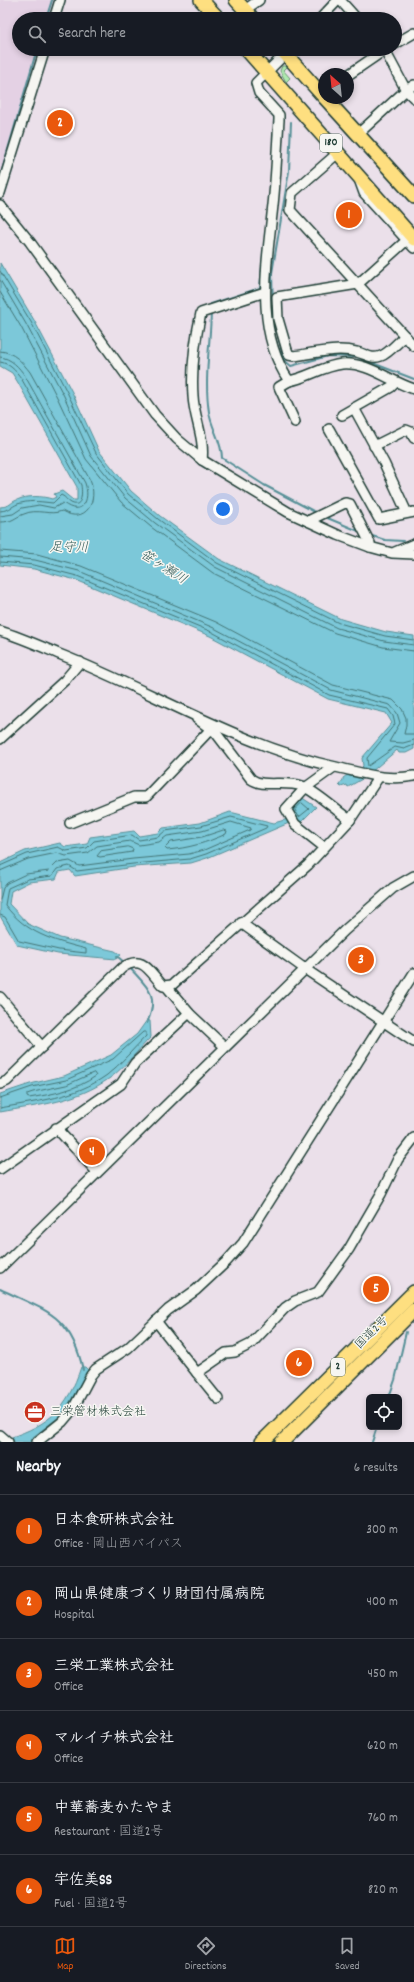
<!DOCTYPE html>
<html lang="en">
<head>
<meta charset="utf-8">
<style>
  body { margin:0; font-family:Dekko,"Klee One",sans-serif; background:#242831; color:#f1f3f6 }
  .controls { position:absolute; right:12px; bottom:12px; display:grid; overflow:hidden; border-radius:6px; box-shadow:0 2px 6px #0003 }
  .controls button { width:36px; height:36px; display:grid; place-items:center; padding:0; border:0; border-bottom:1px solid #363941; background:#171b24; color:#f1f3f6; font:20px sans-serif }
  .compass { position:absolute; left:318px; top:68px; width:36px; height:36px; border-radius:50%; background:#171b24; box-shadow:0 2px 6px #0003; rotate:333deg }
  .you { position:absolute; left:223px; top:509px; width:14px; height:14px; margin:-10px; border:3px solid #fff; border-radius:50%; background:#1a73e8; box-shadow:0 0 0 6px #1a73e833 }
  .badge { display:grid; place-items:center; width:26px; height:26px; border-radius:50%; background:#ea580c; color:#fff; font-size:13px; font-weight:700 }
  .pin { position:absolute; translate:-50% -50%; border:2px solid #fff; box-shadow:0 1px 4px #0006 }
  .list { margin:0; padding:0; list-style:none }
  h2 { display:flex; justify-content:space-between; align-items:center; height:52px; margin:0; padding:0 16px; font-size:17px }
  h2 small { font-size:13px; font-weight:400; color:#9ea1a6 }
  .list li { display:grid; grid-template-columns:26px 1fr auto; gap:12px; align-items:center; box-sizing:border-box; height:72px; padding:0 16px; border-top:1px solid #363941 }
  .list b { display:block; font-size:15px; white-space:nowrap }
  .list p { margin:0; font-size:13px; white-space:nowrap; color:#9ea1a6 }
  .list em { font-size:13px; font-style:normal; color:#9ea1a6 }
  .icon { flex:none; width:22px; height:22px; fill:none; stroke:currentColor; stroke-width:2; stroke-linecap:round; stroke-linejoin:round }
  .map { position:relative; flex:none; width:414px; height:1442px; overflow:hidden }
  .search { position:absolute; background:#171b24; box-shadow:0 2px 6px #0003; left:12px; right:12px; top:12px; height:44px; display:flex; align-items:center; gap:10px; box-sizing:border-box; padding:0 14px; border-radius:22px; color:#9ea1a6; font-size:15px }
  .sheet { height:484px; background:#171b24 }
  nav { display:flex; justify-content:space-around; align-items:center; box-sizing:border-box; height:56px; border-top:1px solid #363941; background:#171b24; font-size:11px; color:#9ea1a6 }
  nav a { display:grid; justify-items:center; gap:2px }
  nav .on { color:#ea580c }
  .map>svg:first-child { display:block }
</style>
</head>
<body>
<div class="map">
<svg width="414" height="1442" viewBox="0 0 414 1442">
  <rect width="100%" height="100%" fill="#ebe0ea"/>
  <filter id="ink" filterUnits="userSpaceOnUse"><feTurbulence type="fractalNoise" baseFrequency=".025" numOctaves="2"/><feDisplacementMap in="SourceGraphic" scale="8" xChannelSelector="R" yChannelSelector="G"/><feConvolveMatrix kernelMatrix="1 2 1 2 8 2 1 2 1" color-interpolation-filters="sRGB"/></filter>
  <g filter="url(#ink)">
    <path fill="#e4d1e4" d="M0,0H56L50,19H19V49H41L0,190Z"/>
    <path fill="#afeaaf" stroke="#679472" d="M282,66H287L283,70L290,78L286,82L280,71Z"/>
    <g fill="#7bc8d9" stroke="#569097">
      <path d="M0,263L34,320L72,392L99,451L131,491L160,516L219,559L341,619L386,632L414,636V749L406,753H399L397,750L364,778L348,787L347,785L341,787L339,785L343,780V778C349,773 359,772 363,766L362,758L392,723L386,713L328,699L210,636L76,580L34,569L0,565V507C12,506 9,503 17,500C27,495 43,496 52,499L56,497L54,494L62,491L73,500H77V487L17,381L12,373L0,366Z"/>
      <path d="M301,797L316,807L300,823L290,810Z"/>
      <path d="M230,812L274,823L288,819L289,823L207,858L191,863L134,867L75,876L70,870L59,872L56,879L29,882L11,891L9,904L28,924L60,938L115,951L121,955L116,959L58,954L17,945L0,916V863L25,851L60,843L65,847L87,844L90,837L134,831L139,836L158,833L163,828L200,823Z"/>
      <path d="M147,1020L150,1021L151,1037C138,1050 125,1067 110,1078C76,1102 40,1105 0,1112V1094L30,1084L64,1076L111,1055L137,1034Z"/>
      <path d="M81,1367H85L91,1373L81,1383L63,1414L33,1437L40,1442H15L9,1438C50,1424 67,1409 81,1367Z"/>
    </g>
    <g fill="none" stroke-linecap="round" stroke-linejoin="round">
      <g stroke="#447576" stroke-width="1">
        <path d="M0,271L31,322L68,394L96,453L128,494L158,519L217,563L339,623L385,636L414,640"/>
        <path d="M0,280L26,324L64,396L91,456L125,498L155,523L215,567L337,628L384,641L414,645"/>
        <path d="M0,292L21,327L58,399L86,459L121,502L151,527L213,573L335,633L383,647L414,651"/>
        <path d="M0,351C14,352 22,362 30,372L90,480C99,501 86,525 62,511C50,516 37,508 24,514C13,518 14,522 0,522"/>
        <path d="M0,357C11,358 19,367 25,376L85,483C91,501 82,517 63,503L54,508L39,505L22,508L13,514L0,516"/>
        <path d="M0,362C9,363 16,371 21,378L81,485C82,491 83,509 71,503C67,501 66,497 61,495L53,503C42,502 33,500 21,503C12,505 12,510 0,511"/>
        <path d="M0,551L37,554L81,566L216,622L333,685L393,700L402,709L406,718V725L404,734H414"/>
        <path d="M0,557L35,560L79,571L214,628L331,690L390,705L397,713L400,723L389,742L403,743L414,740"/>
        <path d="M0,562L34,565L77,576L212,632L329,695L388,709L393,716L395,724L367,758L368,766L395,747L404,749L414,745"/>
        <path d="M302,803L309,809L299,817L295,810Z"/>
        <path d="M224,830L227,831L226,834C206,843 189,848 167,850L165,848L171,842L202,837Z"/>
        <path d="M128,847L133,849L132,852L100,857L97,856L101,851Z"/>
        <path d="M0,866L27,854L58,847L66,851L87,848L94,841L132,835L139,840L158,837L165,831L201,826L231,817L267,826L266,828L206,854L190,859L133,864L77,871L69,866L57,869L52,876L28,879L8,888L5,905C27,934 52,940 86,949V953L59,950L19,941L5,917L0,915"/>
        <path d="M0,871L28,859L57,853L66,856L88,853L97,846L130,841L139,845L159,842L167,836L202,831L231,822L251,828L250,830L204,850L189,854L133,859L79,866L70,861L57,863L49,871L26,874L7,883L3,888L0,900"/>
        <path d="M94,1073L96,1076C76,1090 53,1094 29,1098L27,1097V1094L33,1092L66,1085Z"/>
        <path d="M0,1098L32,1087L66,1080L113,1059L143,1032H146V1036C134,1048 121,1064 107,1075C75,1098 38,1101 0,1108"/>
      </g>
      <g stroke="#569097" stroke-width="2">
        <path d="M46,19L52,0"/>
        <path d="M0,177L37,49"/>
        <path d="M211,307V304L260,288L263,256H266"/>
        <path d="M273,308L272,273L289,171L291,122"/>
        <path d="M211,313C210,346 204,380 209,412C211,428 222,441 222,458L264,485L317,513"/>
        <path d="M278,336L284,360L291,366L328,356L357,357L414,379"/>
        <path d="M325,517L361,532"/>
        <path d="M369,535L385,540L403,541"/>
        <path d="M117,956L126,964"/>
        <path d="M129,967C147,987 160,994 147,1023"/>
        <path d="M0,1289C46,1311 71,1314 83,1370"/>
        <path d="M389,1397L395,1380L406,1332"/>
        <path d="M372,1442L377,1427"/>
      </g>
      <g stroke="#1f3d34" stroke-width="12">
        <g id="minor">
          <path d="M340,0L357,19"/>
          <path d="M245,10L259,0"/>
          <path d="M54,19L60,0"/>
          <path d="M320,19L338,0"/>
          <path d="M395,44L414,33"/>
          <path d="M384,49L406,90L414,98"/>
          <path d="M288,51L256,83L259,93L279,115V120C277,148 276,177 273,205C267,264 254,329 289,381C307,378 323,366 342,364C368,362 389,381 414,389"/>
          <path d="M348,75L386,49"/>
          <path d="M358,134L406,90L414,85"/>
          <path d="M339,152L292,193L290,210L414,346"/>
          <path d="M360,182L364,193L414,248"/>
          <path d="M0,193L45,49"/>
          <path d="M0,205L30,242L155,415L177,439L202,460L288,512L338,535L370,547L392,553L414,554"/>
          <path d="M405,336C398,342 389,353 381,356C371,360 366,354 357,352C337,347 314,353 294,356L289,355L287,350L278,319L277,297L358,284L407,240"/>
          <path d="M289,381L279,387L295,422"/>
          <path d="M354,408L384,463L407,513"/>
          <path d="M342,415L391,387L395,383"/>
          <path d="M329,429L379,519L414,512"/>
          <path d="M374,446L406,430L411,432L414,438"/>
          <path d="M202,460C205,438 194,418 193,396C191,368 195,340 201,313L265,292"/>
          <path d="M308,521L345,503L350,504L370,543V547"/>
          <path d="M395,552L414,544"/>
          <path d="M0,631C20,637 40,646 59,654C153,691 241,747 340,768C366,774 386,781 414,776"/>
          <path d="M197,719L216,733L251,779C263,788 284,780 302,786C314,790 338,812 350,820"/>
          <path d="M0,739L65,680L80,662"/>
          <path d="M70,823L134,797H146L210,730"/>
          <path d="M324,847L295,824L286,809L305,788L334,767"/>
          <path d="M241,923L305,969L414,1042"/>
          <path d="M167,987L189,1013L225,1047"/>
          <path d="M0,997L42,1047"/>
          <path d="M0,1084L7,1081L122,968C143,954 149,971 163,986L172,985L308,865L350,820L378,778"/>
          <path d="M56,1128L97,1172"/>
          <path d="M0,1169L121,1084L135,1063L189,1013"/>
          <path d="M0,1268L345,930L393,888L414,876"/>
          <path d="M156,1321L197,1373L226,1353L235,1352L251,1344L285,1308L295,1301L318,1292L349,1249L381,1194L398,1159L414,1138"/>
          <path d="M197,1373L218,1399"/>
          <path d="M0,1435L8,1442"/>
          <path d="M37,1442L62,1422L73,1409L91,1375L96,1369L128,1348L168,1310L196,1290L226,1262L243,1243L414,973"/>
        </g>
      </g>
      <g stroke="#1f3d34" stroke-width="16">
        <g id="highway">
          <path d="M201,0L219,19"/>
          <path d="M236,0L253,19"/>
          <path d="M246,49L414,239"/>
          <path d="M281,49L324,97"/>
          <path d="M325,98L414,196"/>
          <path d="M262,1442L414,1292"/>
          <path d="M282,1442L414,1310"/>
        </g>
      </g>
      <use href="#minor" stroke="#f6f6f2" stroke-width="9"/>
      <use href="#highway" stroke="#fedf80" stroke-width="13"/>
    </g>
  </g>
  <defs>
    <g id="office-disc" transform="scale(1.15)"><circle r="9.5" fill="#c8321e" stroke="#f6f6f2"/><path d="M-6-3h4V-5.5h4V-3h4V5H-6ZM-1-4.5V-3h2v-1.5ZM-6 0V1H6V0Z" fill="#fff"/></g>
  </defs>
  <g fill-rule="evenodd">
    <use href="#office-disc" x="35" y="1412"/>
  </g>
  <g text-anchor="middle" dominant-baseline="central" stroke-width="3" stroke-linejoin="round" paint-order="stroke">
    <g fill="#f6f6f2" stroke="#60746d" stroke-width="1">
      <rect x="320" y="134" width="22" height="18" rx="3"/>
      <rect x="331" y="1358" width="14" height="18" rx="3"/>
    </g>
    <g font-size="11" font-weight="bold" fill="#1f3d34">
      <text x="331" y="143">180</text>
      <text x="338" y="1367">2</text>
    </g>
    <g font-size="12" fill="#1f3d34" stroke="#f6f6f2">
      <text transform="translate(372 1333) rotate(-45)">国道2号</text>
    </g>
    <g font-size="12" fill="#1f3d34" stroke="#f6f6f2" text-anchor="start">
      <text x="50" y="1412">三栄管材株式会社</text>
    </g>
    <g font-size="13" font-style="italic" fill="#315955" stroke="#f6f6f2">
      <text x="69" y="548">足守川</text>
      <text transform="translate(163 568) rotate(32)">笹ヶ瀬川</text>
    </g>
  </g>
</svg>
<div class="controls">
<button><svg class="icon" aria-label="locate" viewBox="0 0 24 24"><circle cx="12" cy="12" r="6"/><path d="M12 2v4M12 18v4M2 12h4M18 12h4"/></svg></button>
</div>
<svg class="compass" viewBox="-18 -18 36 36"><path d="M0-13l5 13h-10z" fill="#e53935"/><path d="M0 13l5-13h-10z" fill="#9ea1a6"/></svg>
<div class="you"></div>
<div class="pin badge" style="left:349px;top:215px">1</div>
<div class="pin badge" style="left:60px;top:123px">2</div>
<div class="pin badge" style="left:361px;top:960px">3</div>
<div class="pin badge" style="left:92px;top:1152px">4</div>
<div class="pin badge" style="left:376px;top:1289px">5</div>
<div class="pin badge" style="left:299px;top:1363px">6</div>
<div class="search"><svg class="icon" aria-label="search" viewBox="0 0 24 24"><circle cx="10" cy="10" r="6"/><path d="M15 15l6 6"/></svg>Search here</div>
</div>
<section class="sheet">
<h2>Nearby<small>6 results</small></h2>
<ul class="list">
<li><span class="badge">1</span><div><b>日本食研株式会社</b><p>Office · 岡山西バイパス</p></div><em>300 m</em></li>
<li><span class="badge">2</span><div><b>岡山県健康づくり財団付属病院</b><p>Hospital</p></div><em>400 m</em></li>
<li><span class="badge">3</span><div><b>三栄工業株式会社</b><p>Office</p></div><em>450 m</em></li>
<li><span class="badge">4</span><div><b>マルイチ株式会社</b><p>Office</p></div><em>620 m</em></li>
<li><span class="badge">5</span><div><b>中華蕎麦かたやま</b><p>Restaurant · 国道2号</p></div><em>760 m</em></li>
<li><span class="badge">6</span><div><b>宇佐美SS</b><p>Fuel · 国道2号</p></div><em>820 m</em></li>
</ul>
</section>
<nav>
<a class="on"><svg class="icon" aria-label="map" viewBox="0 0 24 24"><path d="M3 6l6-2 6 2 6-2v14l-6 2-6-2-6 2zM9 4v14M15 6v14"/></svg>Map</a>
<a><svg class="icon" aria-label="directions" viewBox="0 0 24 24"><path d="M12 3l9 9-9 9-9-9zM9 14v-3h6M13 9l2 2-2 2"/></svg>Directions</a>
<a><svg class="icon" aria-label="saved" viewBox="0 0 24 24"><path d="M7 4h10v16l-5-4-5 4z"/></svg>Saved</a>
</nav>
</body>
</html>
